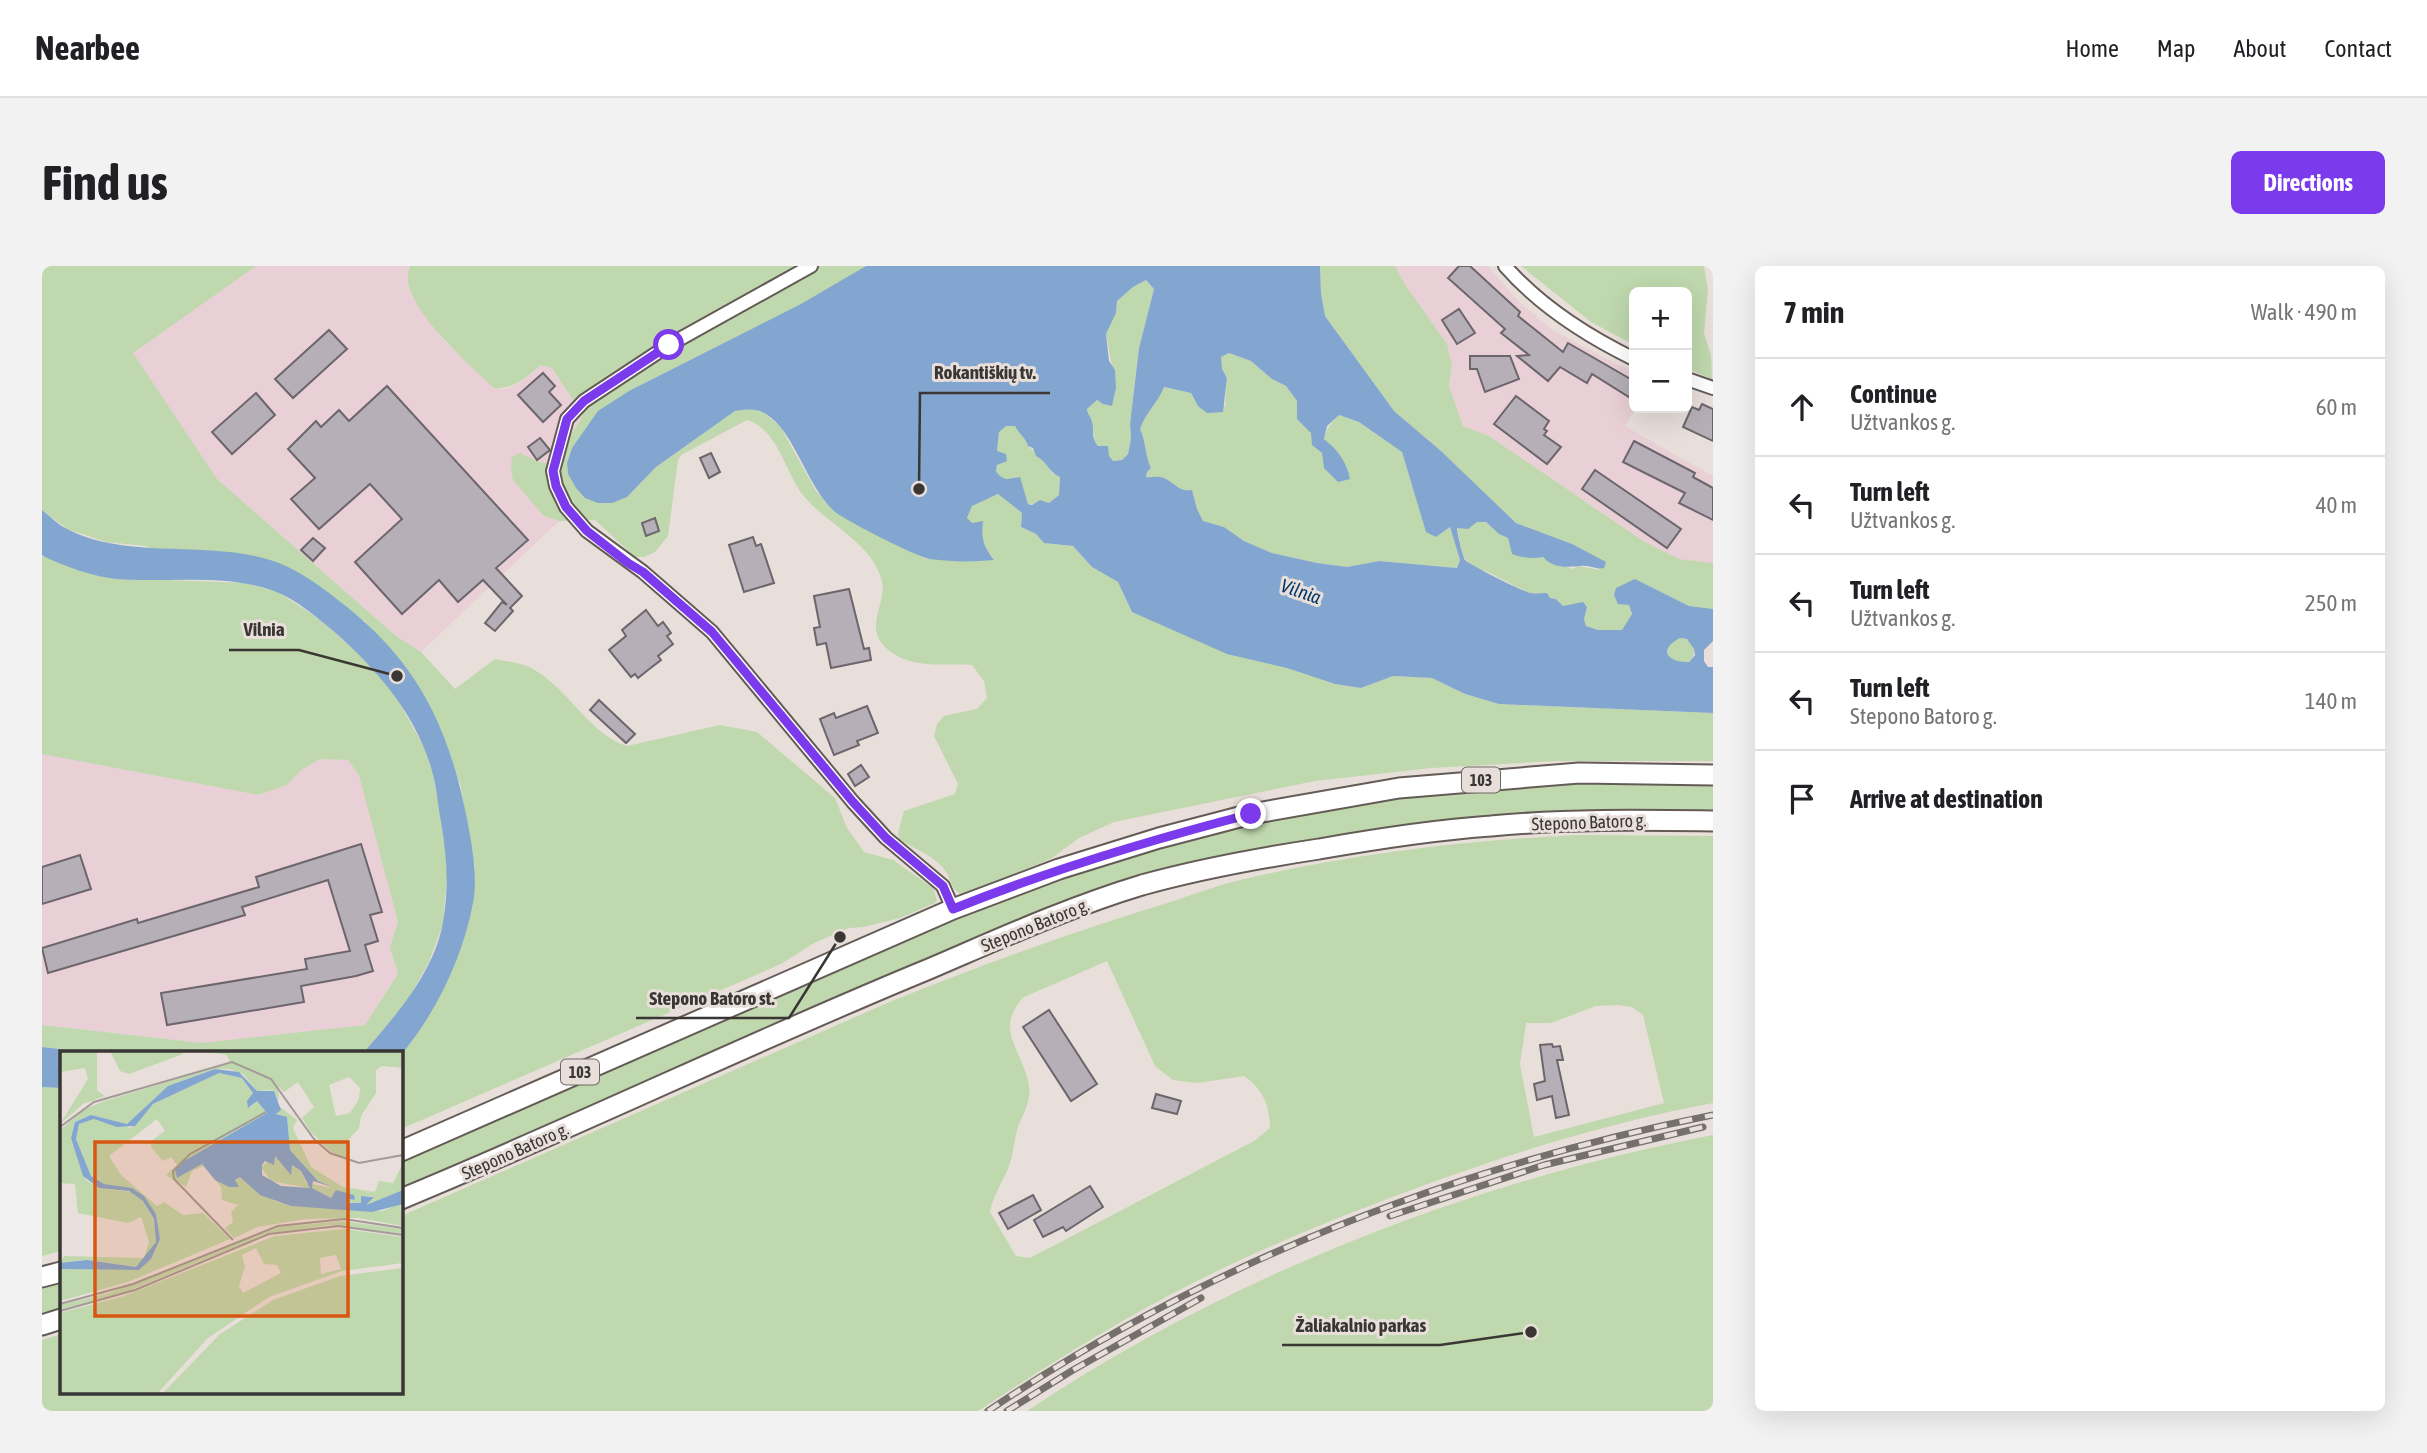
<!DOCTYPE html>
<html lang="en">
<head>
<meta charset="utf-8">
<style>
  body { margin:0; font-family:"Asap Condensed",sans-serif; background:#f2f2f2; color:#202124 }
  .controls { position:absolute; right:21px; top:21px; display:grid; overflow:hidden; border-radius:10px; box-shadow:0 7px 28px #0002 }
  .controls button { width:63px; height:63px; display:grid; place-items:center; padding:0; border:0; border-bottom:2px solid #e0e0e0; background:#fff; color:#202124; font:35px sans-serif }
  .stop { position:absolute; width:21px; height:21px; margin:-16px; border:5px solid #7c3aed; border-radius:50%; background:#fff }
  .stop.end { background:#7c3aed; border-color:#fff; box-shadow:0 2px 7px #0008 }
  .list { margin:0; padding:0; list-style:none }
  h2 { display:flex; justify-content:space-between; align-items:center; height:91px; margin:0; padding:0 28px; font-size:30px }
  h2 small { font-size:23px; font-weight:400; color:#757577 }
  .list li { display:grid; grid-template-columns:46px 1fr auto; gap:21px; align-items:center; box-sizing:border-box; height:98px; padding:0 28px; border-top:2px solid #e0e0e0 }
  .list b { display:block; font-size:26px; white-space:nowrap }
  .list p { margin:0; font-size:23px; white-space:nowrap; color:#757577 }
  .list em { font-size:23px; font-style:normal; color:#757577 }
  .icon { flex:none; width:38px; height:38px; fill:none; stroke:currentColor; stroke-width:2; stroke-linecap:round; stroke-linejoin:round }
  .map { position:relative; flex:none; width:1671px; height:1145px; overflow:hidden; border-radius:10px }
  header { display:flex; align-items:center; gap:42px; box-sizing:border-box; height:98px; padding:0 35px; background:#fff; border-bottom:2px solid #e0e0e0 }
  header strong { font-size:33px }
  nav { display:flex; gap:38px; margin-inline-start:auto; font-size:24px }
  .intro { display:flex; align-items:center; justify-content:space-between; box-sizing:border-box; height:168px; padding:0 42px }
  h1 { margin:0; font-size:49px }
  .button { padding:18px 32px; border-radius:10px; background:#7c3aed; color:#fff; font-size:24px; font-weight:700 }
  main { display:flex; gap:42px; padding:0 42px }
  aside { flex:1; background:#fff; border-radius:10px; box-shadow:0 7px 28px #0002 }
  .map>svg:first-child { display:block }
</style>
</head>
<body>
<header>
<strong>Nearbee</strong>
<nav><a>Home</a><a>Map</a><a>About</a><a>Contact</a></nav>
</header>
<div class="intro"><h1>Find us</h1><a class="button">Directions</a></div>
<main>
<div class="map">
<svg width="1671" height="1145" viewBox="0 0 1671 1145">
  <rect width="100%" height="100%" fill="#e9dfda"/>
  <g fill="#e9cfd6">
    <path d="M214,0H368L366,14L370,30L402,75L452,122L465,123L478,116L499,99L510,102L541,149L525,176L519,201L497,196L478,187L502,250L517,255L379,386L354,370L175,213L90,87Z"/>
    <path d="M1353,0H1446L1476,35L1511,64L1572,97L1592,105L1594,142L1583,160L1671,210V297L1637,293L1601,275L1447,170L1421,160L1407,120L1410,100Z"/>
    <path d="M0,488L216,529L245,519L258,505L278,493L306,494L317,508L356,656L348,681L356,708L323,759L160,777L0,759Z"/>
  </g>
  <g fill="#bfd8ad" fill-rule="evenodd">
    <path d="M0,0H214L91,87L175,213L354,370L379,386L413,423L453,393C465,396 481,397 491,403C526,422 548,469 585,480L678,459L715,466L793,532L805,562L822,586L851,594L891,622L895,634L893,637L858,652L822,661L807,662L772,677L739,698L359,863V789L373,771L433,602L418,517L323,355L103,280L64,276L25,263L0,244Z"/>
    <path d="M368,0H824L530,182L525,197L526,209L585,231L614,201L693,145L708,142L724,148L739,162L774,225L793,246L814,258L884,293H952L942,281L939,269L925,252L930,240L956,228L980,247L979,261L994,268L1002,277L1031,280L1050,301L1076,316L1090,346L1293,418L1319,422L1351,410L1390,412L1423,428L1457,438L1671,447V495H1513L1390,502L1273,515L1072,556L1037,572L1010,592L922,629C908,625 910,612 901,602C891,589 872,583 857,573L856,567L862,545L913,528L916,518L892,470L895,458L902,450L935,443L945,432L942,415L930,399C900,397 867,404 843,381C822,361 845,336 840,315C830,276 785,259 761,229C743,206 736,163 705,154L639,189L636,194L626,270L613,286L602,291H593L553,254L517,255L502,250L471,214L469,201L470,191L478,187L497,196L519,200L525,176L541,149L510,102L499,99C484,111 473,123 452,122C427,99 372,50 366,16C365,11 367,5 368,0Z"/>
    <path d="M1278,0H1353L1364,20L1405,78L1410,100L1407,120L1421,160L1447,170L1601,275L1637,293L1671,297V343L1647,340L1593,313L1576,337L1587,339L1590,349L1580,364H1556L1544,360L1542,353L1545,341L1521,340L1514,333L1508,332L1505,327H1487L1444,305L1430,301L1421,290L1415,262L1435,256H1444L1457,268L1466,272L1470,288L1501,291L1530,303L1536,300L1558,304L1530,278L1474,257L1399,185L1352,145L1283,50L1279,27Z"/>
    <path d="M1479,0H1662L1666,24L1662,67L1669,89L1670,113L1645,103V26H1592V79L1549,56Z"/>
    <path d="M1104,14L1112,23L1097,82L1088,158L1089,173L1086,188L1080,194L1070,195L1067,190L1066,180H1056C1048,168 1054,163 1049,153C1047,150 1045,147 1045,143L1055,134L1061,138L1070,139L1074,122L1064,68L1074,47L1075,35L1091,21Z"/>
    <path d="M1187,87L1209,95L1230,113L1244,120L1255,135V153L1270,167V179L1280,187L1282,202C1282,177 1278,167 1297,149L1317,156L1360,186L1384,265L1394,271L1408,261L1418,294L1415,302L1337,295L1305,301L1275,297L1230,287L1202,275L1182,261L1161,255L1155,243L1150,224C1138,225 1132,221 1124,213H1108L1104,211L1105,206L1109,202C1103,189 1104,176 1097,163C1103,146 1116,138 1121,121L1149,127L1156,140L1183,141L1185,112L1180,103L1178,91Z"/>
    <path d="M964,160H973L981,169L986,180L1002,194L1010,207L1018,211L1017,229L1007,237L986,238L976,210L968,215L959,212L954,205L955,199L965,194L955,185L957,165Z"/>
    <path d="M0,289L71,312L203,317L236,326L277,353L317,388L342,414L355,433L381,479L391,508L406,597L401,658L387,696L364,737L322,786H45L0,781V759L160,777L323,759L356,708L348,681L356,656L317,509L306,494L278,493L258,505L245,519L216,529L0,488Z"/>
    <circle cx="1639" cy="385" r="13"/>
    <path d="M1561,516L1671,519V547C1578,541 1481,543 1388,556C1300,569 1213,586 1125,603L359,925V895C478,843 597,791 716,738C854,677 992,617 1138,576C1276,537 1418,522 1561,516Z"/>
    <path d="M1534,569L1671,570V837C1580,854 1492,880 1405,911C1319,942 1232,976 1151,1017C1076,1055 1006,1099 936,1145H0V1074L19,1068V1126H359V950L850,735C944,697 1039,663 1135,634C1152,628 1169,622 1186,617C1299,589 1417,575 1534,569ZM1065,695L1113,800L1131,814L1155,817L1202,810C1221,823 1228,840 1228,862L1212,875L988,992L974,990L948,946C951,929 961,916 967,900C972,887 972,872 977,858C982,847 989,834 987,821C983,787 950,763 982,731ZM1577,739L1590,741L1601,749L1622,837L1492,871L1478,798L1484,757H1509L1554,740Z"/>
    <path d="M0,821L19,822V985L0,990Z"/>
    <path d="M1671,869V1145H985C1189,1009 1431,915 1671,869Z"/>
    <path d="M19,1015V1044L0,1050V1021Z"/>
  </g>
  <g fill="#83a6d1" fill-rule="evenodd">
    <path d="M824,0H1278L1279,27L1283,50L1352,145L1399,185L1474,257L1530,278L1564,296L1562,302C1554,304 1548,299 1539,300C1525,301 1512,303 1501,291C1490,293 1480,292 1470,288L1466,272L1457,268L1444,256H1435L1426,263L1415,262C1415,267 1421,291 1423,294C1426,298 1482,326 1488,327C1494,328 1500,327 1505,327L1508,332L1514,333L1521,340L1541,336L1545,341L1542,353L1544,360L1556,364H1580L1590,348L1587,339L1576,338L1572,329L1574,322L1593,313L1647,340L1671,343V375L1662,384V395L1666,401H1671V447L1457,438L1423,428L1390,412L1351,410L1319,422L1293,418L1245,402L1185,388L1090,346L1076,316L1050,301L1031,280L1002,277L994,268L979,261L980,247L956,228L930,240L925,252L930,257L941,255C939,272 941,280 952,294C931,296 910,296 888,293C875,291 802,254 792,245C764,219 753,166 724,148C714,142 704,143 693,145L614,201L585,231L570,237H556L543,232L534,222L526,208L525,197L530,182L556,145L587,125L759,38ZM1104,14L1112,23L1097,82L1088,158L1089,173L1086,188L1080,194L1071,195L1067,190L1066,180H1056C1047,168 1054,164 1049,153C1048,150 1045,147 1045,143L1055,134L1061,138L1070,140L1074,122L1073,104L1067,95L1064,68L1074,47L1075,35L1091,21ZM1187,87L1209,95L1230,113L1244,120L1255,135V153L1269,167L1270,179L1280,187L1282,202L1296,216L1308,213C1305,196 1295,183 1282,173L1285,160L1297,149L1317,156L1360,186L1384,266L1394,271L1408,261L1418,294L1415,302L1337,295L1305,301L1275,297L1230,287L1202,275L1182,261L1161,255L1155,243L1150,224C1136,226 1133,217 1122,212C1115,209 1110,212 1104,211L1105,206L1109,202C1103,189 1104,176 1098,163C1103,147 1116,137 1122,121L1149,127L1156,140L1165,147L1181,146L1185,112L1180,103L1179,91ZM964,160H973C977,168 983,171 986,180L991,182L994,190C1006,196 1006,206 1018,211L1017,229L1007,237L998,234L990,239L986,238L978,211C967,212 962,217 954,205L955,199L965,195L964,188L955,185L957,166ZM1638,372L1645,373L1652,383L1653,389L1647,396C1625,397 1616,383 1638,372Z"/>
    <path d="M0,244C8,250 16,259 25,263C91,297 176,270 244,300C267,311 286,326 305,341C378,400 407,463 425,553C430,580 436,610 431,637C421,691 394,747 359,789V786H322C354,749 392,707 401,656C407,621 405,591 399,556C396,541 395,524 391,509C377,453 339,408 297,370C278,354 256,334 232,325C183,307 125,317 74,313C49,310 25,301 3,291L0,289Z"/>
    <path d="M0,781L45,786H19V822L0,821Z"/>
  </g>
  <g fill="#b6afb7" stroke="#6c656c" stroke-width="2">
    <path d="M1417,0H1428L1478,46L1476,50L1521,86L1526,77L1592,115V122L1587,131L1550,108L1545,117L1518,101L1506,115L1475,90L1487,89L1459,67L1463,63L1406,12Z"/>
    <path d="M1417,43L1433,67L1415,78L1400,54Z"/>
    <path d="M287,64L305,83L251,132L233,113Z"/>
    <path d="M1428,90H1468L1477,113L1443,126L1435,103H1428Z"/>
    <path d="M501,107L513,120L507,126L519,139L501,156L476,129Z"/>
    <path d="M345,120L486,274L454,302L480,330L468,342L471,345L453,365L443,357L460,336L465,339L441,314L416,336L397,314L360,348L313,296L360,253L328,218L277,263L249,233L273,212L246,183L274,155L279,161L297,144L307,155Z"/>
    <path d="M214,127L233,149L190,188L170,166Z"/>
    <path d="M1474,130L1507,155L1502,163L1505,165L1502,169L1519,181L1505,198L1452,158Z"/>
    <path d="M1660,138L1671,143V175L1641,161L1650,141L1657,144Z"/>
    <path d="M498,172L508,184L495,194L486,181Z"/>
    <path d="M1592,175L1653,207L1651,211L1671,222V254L1637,237L1643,227L1581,196Z"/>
    <path d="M669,187L678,206L667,212L658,192Z"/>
    <path d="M1553,204L1639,263L1625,282L1540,223Z"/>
    <path d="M613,252L617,265L604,270L600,257Z"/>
    <path d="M711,271L714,280L719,278L732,317L702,326L687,279Z"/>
    <path d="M271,272L283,282L271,295L259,284Z"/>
    <path d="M807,323L822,383L827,382L829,394L789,402L784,377L775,379L772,362L778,361L772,330Z"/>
    <path d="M604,344L616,360L621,356L629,367L625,370L631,378L616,390L619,394L606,404L596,412L593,408L589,411L567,384L584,370L580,364Z"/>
    <path d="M557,434L593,468L584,477L548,444Z"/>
    <path d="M825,440L836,467L815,475L817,479L792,489L778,453L792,447L794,452Z"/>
    <path d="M819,499L827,511L813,520L806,508Z"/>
    <path d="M319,578L340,646L328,649L336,675L323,679L331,705L314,710L259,720L262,736L125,759L119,727L265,703L263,693L308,685L286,614L200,641L203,649L6,707L0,682L95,653L96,657L217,621L214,611Z"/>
    <path d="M38,589L49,623L0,638V601Z"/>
    <path d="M1007,744L1055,818L1029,835L981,761Z"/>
    <path d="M1510,778L1511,781L1518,780L1521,794H1515L1527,849L1514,852L1510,830L1495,834L1492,818L1503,815L1498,779Z"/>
    <path d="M1114,828L1139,835L1135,848L1110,842Z"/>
    <path d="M1048,920L1061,941L1024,965L1021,961L1001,971L992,954Z"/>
    <path d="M991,929L999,944L966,963L957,947Z"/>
  </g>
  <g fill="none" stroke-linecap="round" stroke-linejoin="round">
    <g stroke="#645b57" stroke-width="16">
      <g id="minor">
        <path d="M769,0L627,79L542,135L525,153L511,205L514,220L524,241L545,265L601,306L670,366L811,536L844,572L901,620L911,643"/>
        <path d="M1463,0C1498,40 1545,70 1592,93"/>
        <path d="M1645,113L1671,122"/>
      </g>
    </g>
    <g stroke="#645b57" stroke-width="23">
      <g id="primary">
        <path d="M359,885L911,643L1017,603L1117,572L1209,548L1357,522L1537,507L1671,509"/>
        <path d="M359,933C536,860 709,776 887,703C957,673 1027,641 1100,619C1158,603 1218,592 1277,583C1334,573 1391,564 1449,560C1523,553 1597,554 1671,555"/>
        <path d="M0,1011L19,1006"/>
        <path d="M0,1059L19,1053"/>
      </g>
    </g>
    <use href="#minor" stroke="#fff" stroke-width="12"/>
    <use href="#primary" stroke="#fff" stroke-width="19"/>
    <g stroke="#76706d" stroke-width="7">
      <g id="rail">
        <path d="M1348,950L1502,899L1661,861"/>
        <path d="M946,1145C1165,997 1412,901 1671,849"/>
        <path d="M965,1145L1031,1104L1159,1032"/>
      </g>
    </g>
    <use href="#rail" stroke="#e9dfda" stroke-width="4.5" stroke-dasharray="13" stroke-linecap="butt"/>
  </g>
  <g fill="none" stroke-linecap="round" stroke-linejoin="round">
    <path stroke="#7c3aed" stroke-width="9" d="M627,79L542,135L525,153L511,205L514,220L524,241L545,265L586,297L601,306L670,366L811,536L844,572L901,620L911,643C1008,604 1108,574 1209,548"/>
  </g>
  <g text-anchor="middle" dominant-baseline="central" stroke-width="6" stroke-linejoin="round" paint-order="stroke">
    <g fill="#e9dfda" stroke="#6e6966" stroke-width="2">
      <rect x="1420" y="501.5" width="38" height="25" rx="5"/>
      <rect x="519" y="793.5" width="38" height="25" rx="5"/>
    </g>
    <g font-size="16" font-weight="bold" fill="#3a3634">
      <text x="1439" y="514">103</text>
      <text x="538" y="806">103</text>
    </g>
    <g font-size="18" fill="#3a3634" stroke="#e9dfda">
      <text transform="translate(1547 556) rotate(-2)">Stepono Batoro g.</text>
      <text transform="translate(993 659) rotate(-22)">Stepono Batoro g.</text>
      <text transform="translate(473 885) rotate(-24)">Stepono Batoro g.</text>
    </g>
    <g font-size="19" font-style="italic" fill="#02376b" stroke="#e9dfda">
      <text transform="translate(1259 325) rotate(19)">Vilnia</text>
    </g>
  </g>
  <g transform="translate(18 785)">
    <rect width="343" height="343" fill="#e9dfda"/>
    <path d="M0,0H37V39L45,45L23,53L0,73L28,28L25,17L0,21ZM50,0H121L123,3L69,23L60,20ZM142,0H343V17L322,15L316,19V42L301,65L299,77L287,90L288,109L270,100L250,80L242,67L254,56L238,31L224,41L218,35L219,50L213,39L197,40L183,23L169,18H155L108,35L67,73L31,64L15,71L11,87L26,129L39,137L71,141L83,150L94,169L96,191L90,203L76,216L27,209L0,212L4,205L84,207L89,191L81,166L68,172L18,162L15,133L0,132V79L25,58L45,50L170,12L167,4ZM289,26L300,37L299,48L290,62L276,65L269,34ZM159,22L182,27L194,42L189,57L197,50L207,62L124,110L117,127L142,113L152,125L179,135L175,130L180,126L215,150L231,155L323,160L340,152L343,175L298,167L246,168L197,176L174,187L165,177L173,171L171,161L178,154L162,149L161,136L144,115L132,120L126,136L106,124L117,114L111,106L103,110L91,96V90L105,80L97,68L49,105L61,124L97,155L104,151L123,164L143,162L170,188L68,231L0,250V218L79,219L91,208L100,188L96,163L77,140L44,133L31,125L16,88L19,73L34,68L71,77L93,53ZM219,55L237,69L233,77L251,116L283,136L315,141L319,130L333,132L343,112V139L306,154L313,145H302L301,152H288L289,148L295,149L294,144L274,143L271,147L254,138L211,130L201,116L215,105L229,118L232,114L241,120L246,132L272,137L258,130L230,99L227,66L217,65ZM281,170L343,178V183L270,174L206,183L68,240L0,259V254L46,243L219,176ZM284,178L343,186V212L282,220L209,246L148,287L97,343H0V262L64,245L215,185ZM196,197L204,213L217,214L221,222L183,242L179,235L185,216L182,204ZM276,204L281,218L261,223L260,207ZM343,217V343H102L160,283L213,249L280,225Z" fill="#bfd8ad" fill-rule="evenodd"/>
    <path d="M155,18L179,21L197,40H214L221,59L216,63L227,66L230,99L258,130L272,136L253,130L252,137L271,147L276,139L294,144L295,149L289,148L288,152H301V145L314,146L306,154L343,139V153L312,161L231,155L200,144L180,126L175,129L179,136H169L155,129L142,113L117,127L115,119L124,110L207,62L197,50L188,57L187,50L193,42L182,27L159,22L93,53L75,75L57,76L34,68L19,73L16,88L31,125L44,133L72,137L84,145L96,163L100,188L91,208L79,219L0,218V212L27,209L76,216L96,191L94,168L83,150L69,140L39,137L23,125L11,87L15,71L31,64L67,73L108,35ZM215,105L231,124L232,114L241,120L250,137L221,135L202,124V114L205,110L214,114Z" fill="#83a6d1" fill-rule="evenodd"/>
    <path fill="none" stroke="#a39b98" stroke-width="2" d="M0,76L34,51L172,11L211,28L254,88L270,102L299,112L343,104M173,189L114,128L113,120L130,103L206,61M0,253L73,233L218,175L284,168L343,177M0,260L75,239L209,183L278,175L343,184"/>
    <path fill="#d75610" fill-opacity="0.15" stroke="#d75610" stroke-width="3.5" d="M35,91H288V265H35Z"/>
    <rect width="343" height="343" fill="none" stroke="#3a3634" stroke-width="3.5"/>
  </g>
  <path fill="none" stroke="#3a3634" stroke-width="2.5" d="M877 223L878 127H1008M355 410L257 384H187M798 671L747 752H594M1489 1066L1398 1079H1240"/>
  <g fill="#3a3634" stroke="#e9dfda" stroke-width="2.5">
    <circle cx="877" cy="223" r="7"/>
    <circle cx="355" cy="410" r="7"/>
    <circle cx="798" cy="671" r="7"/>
    <circle cx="1489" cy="1066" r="7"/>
  </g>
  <g font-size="19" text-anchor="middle" font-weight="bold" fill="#3a3634" stroke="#e9dfda" stroke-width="6" stroke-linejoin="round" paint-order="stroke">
    <text x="943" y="113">Rokantiškių tv.</text>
    <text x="222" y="370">Vilnia</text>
    <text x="670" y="739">Stepono Batoro st.</text>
    <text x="1319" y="1066">Žaliakalnio parkas</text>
  </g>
</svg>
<div class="controls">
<button>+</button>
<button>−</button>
</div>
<div class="stop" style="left:627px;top:79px"></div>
<div class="stop end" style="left:1209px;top:548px"></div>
</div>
<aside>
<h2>7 min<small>Walk · 490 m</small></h2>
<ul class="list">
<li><svg class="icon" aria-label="ahead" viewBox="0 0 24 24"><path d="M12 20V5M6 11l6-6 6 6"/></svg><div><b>Continue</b><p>Užtvankos g.</p></div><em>60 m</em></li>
<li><svg class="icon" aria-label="left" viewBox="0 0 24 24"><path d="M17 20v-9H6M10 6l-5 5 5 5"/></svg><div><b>Turn left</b><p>Užtvankos g.</p></div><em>40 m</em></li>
<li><svg class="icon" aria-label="left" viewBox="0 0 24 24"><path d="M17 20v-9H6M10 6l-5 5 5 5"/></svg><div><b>Turn left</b><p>Užtvankos g.</p></div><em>250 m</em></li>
<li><svg class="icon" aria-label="left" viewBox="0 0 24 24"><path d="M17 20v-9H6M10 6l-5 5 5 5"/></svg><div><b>Turn left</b><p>Stepono Batoro g.</p></div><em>140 m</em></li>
<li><svg class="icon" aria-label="arrive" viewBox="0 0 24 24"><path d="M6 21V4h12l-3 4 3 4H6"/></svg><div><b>Arrive at destination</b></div></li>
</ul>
</aside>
</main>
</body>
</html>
